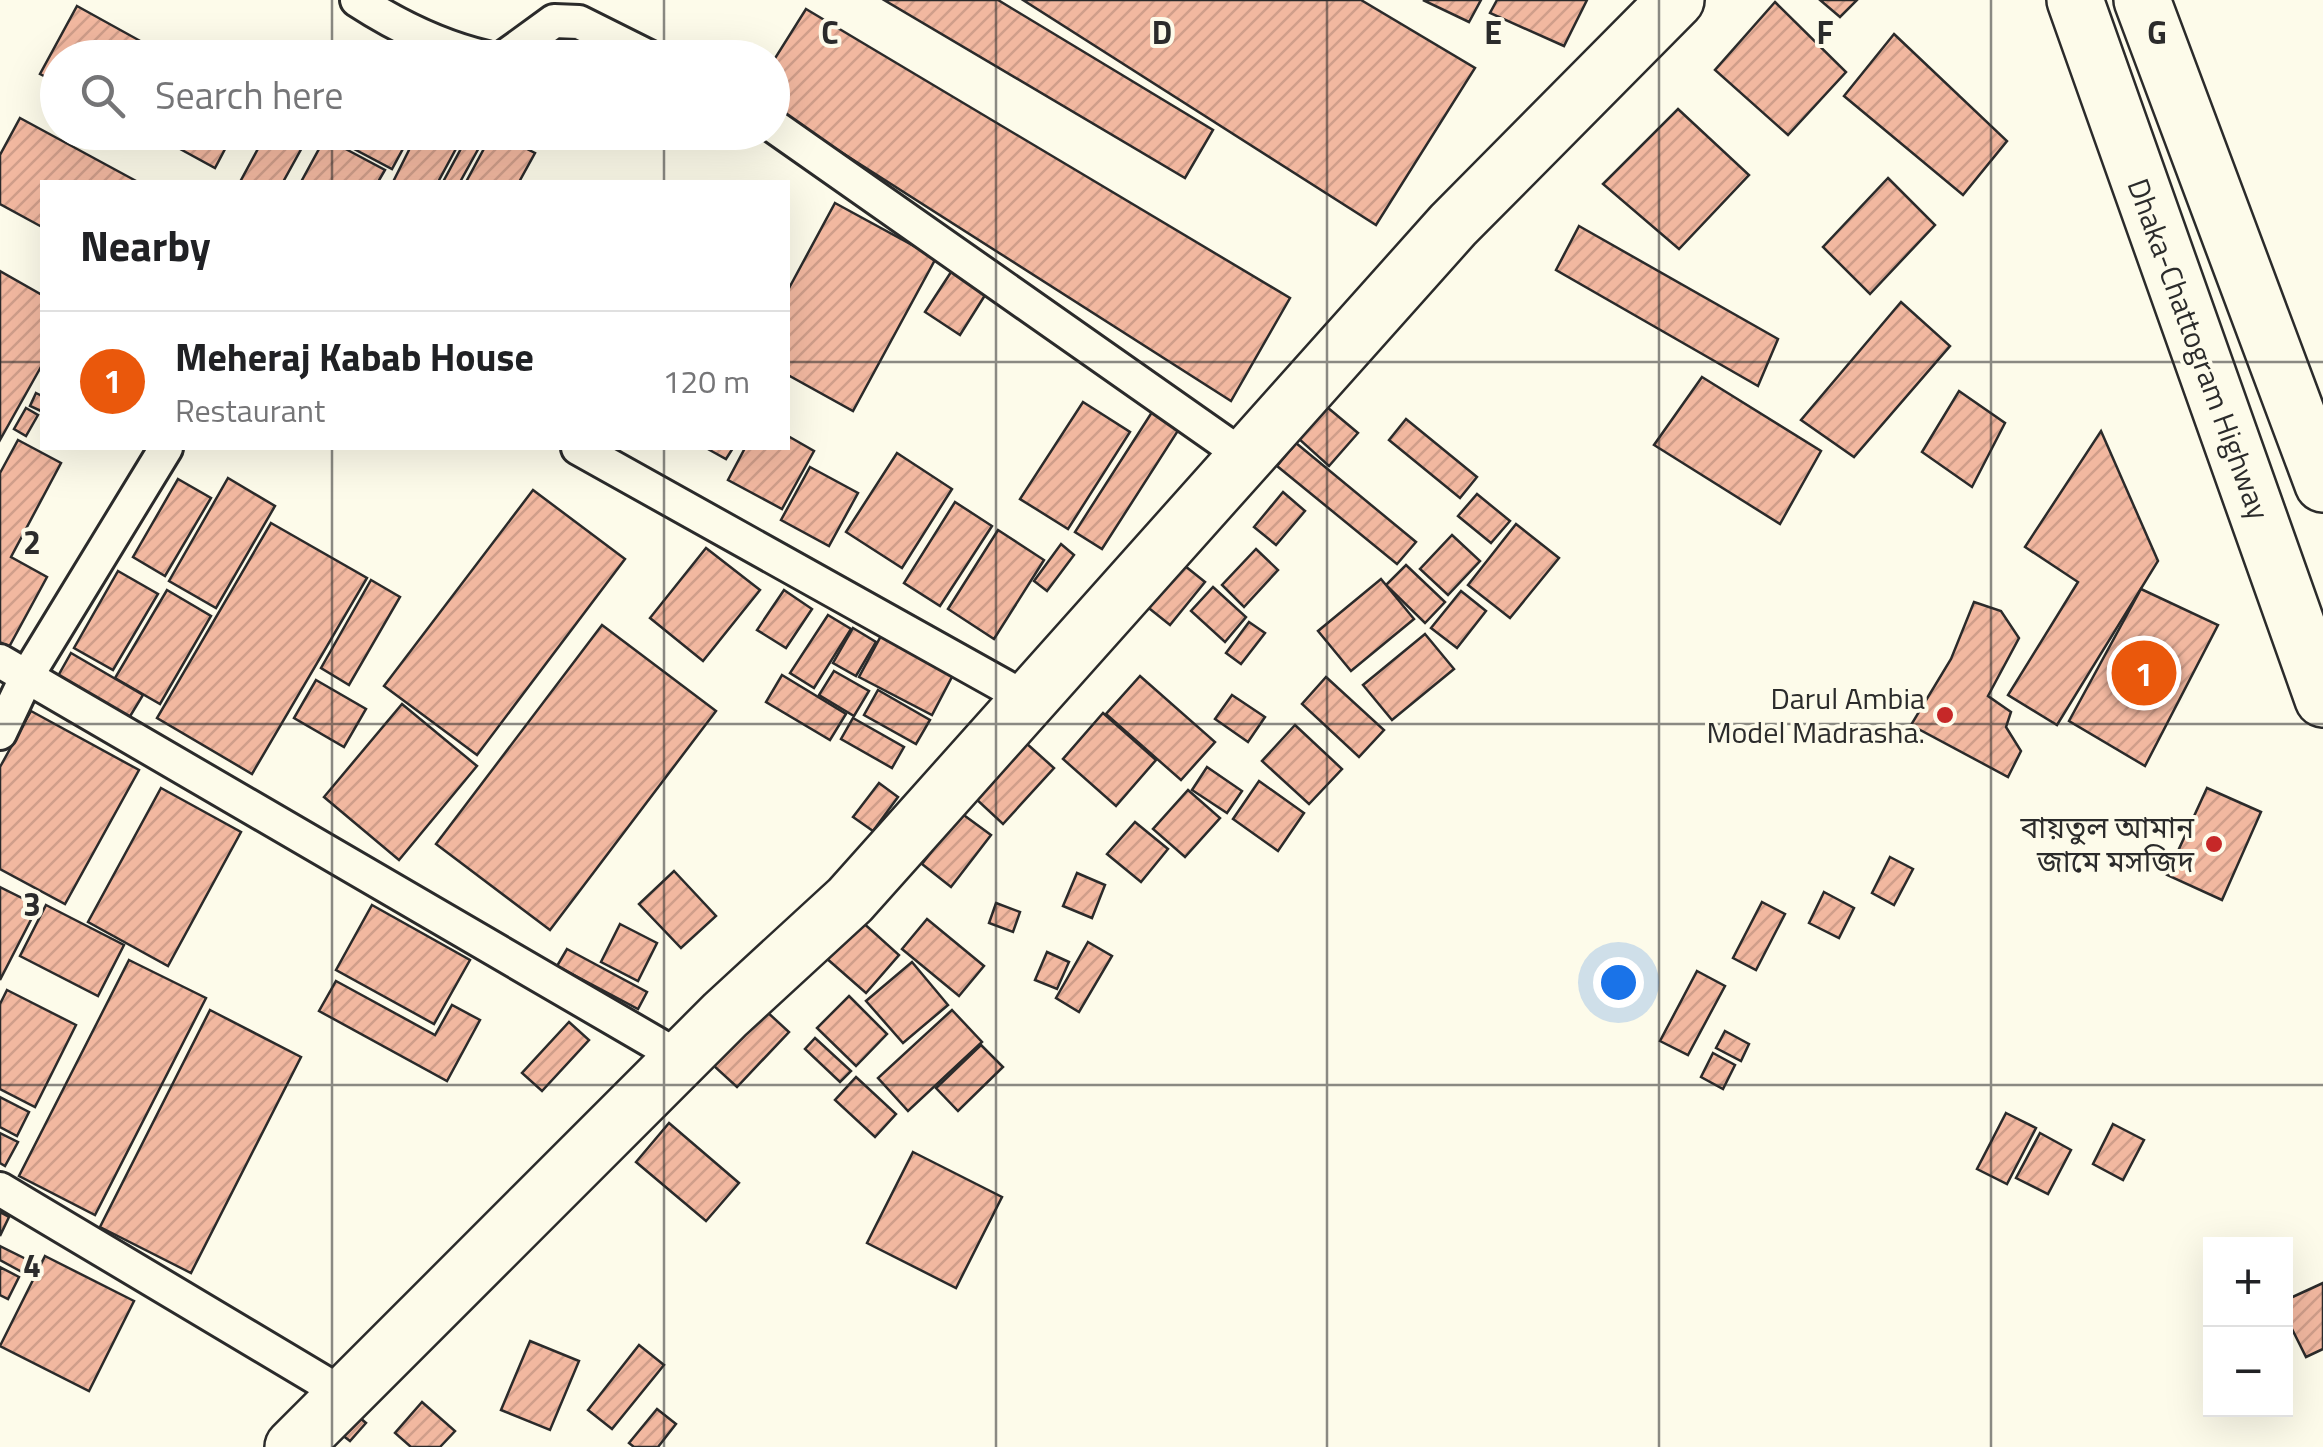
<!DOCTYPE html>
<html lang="en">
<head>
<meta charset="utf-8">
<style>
  body { margin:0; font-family:"Titillium Web","Noto Sans Bengali",sans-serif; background:#f2f2f2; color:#202124 }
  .controls { position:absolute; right:30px; bottom:30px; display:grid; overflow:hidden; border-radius:0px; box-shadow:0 10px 40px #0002 }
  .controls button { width:90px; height:90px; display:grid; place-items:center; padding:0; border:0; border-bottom:2px solid #e0e0e0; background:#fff; color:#202124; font:50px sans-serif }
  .you { position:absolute; left:1618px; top:982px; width:35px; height:35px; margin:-25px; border:8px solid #fff; border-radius:50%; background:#1a73e8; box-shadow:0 0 0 15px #1a73e833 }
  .badge { display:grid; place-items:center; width:65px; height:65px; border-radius:50%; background:#ea580c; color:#fff; font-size:32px; font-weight:700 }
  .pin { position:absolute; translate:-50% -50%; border:5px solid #fff; box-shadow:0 2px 10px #0006 }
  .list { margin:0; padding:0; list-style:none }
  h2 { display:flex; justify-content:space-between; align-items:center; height:130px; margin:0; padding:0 40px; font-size:42px }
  h2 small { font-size:32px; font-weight:400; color:#757577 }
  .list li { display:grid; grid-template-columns:65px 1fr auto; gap:30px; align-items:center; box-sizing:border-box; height:140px; padding:0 40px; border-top:2px solid #e0e0e0 }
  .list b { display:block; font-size:38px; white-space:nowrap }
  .list p { margin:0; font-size:32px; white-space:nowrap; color:#757577 }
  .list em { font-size:32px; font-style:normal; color:#757577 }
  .icon { flex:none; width:55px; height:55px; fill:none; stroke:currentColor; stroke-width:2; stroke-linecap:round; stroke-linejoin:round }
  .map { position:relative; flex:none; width:2323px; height:1447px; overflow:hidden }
  .search { position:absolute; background:#fff; box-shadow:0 10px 40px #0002; left:40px; top:40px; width:750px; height:110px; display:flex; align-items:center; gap:25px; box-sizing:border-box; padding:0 35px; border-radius:55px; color:#757577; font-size:38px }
  .panel { position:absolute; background:#fff; box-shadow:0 10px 40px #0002; left:40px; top:180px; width:750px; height:270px; border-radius:0px }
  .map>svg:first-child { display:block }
</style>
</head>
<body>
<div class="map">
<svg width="2323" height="1447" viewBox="0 0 2323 1447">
  <defs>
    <pattern id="building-hatch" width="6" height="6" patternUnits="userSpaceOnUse" patternTransform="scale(2.5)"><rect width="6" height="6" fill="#f2b8a0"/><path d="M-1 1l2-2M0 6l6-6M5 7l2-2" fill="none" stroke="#d09e8a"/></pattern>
  </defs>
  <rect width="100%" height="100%" fill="#fdfbea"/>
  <g fill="url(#building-hatch)" stroke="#2b2b2b" stroke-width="2.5">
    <path d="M884,0H998L1213,130L1185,178Z"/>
    <path d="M1023,0H1361L1475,68L1376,225Z"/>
    <path d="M1423,0H1481L1469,22Z"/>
    <path d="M1497,0H1587L1564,46L1490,13Z"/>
    <path d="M1820,0H1857L1840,17Z"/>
    <path d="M1775,2L1846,72L1788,135L1715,70Z"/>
    <path d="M77,6L171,58H58V83L40,74Z"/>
    <path d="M806,9L1290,298L1231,401L772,108V63Z"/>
    <path d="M1894,34L2007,141L1963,195L1844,96Z"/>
    <path d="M406,41L438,58H397Z"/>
    <path d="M1678,109L1749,175L1679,249L1603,184Z"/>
    <path d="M20,118L138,182H42V227L0,204V155Z"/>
    <path d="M149,132H234L215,168Z"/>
    <path d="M267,132H283L304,144L283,182H240Z"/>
    <path d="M344,132H412L392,169L339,141Z"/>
    <path d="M418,132H465L438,182H393Z"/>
    <path d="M470,132L486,135L460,182H443Z"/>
    <path d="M493,132L535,153L519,182H466Z"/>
    <path d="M325,138L385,170L378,182H301Z"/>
    <path d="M1888,178L1935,225L1870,294L1823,247Z"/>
    <path d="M835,203L936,258L853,411L788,375V290Z"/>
    <path d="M1579,226L1778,339L1758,386L1556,270Z"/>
    <path d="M953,269L987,292L960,335L925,312Z"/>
    <path d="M0,271L42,295V365L0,440Z"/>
    <path d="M1901,302L1950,346L1854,457L1801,420Z"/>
    <path d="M1702,377L1821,451L1780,524L1654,445Z"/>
    <path d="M1959,391L2005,423L1972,487L1922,452Z"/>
    <path d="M36,393L42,396L41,411L30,406Z"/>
    <path d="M1083,402L1130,432L1068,529L1020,499Z"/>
    <path d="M1327,407L1358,433L1329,466L1299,439Z"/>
    <path d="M26,408L38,415L26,436L14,429Z"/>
    <path d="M1154,409L1181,426L1102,549L1075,532Z"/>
    <path d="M1406,419L1477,477L1460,498L1389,440Z"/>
    <path d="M2101,431L2158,561L2057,725L2008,695L2078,582L2025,547Z"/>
    <path d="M788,436L814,451L782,509L728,480L745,448H788Z"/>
    <path d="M18,440L61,463L11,557L47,577L9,647L0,642V473Z"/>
    <path d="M1296,443L1416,542L1397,564L1277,466Z"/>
    <path d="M706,448H733L726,459Z"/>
    <path d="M897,453L952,489L902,568L846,532Z"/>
    <path d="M810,467L858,493L829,546L781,520Z"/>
    <path d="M228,478L275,506L216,608L169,581Z"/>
    <path d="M178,479L211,498L165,576L133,557Z"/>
    <path d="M533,490L625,559L477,755L384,686Z"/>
    <path d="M1283,492L1305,511L1276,545L1254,527Z"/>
    <path d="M1477,494L1510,521L1491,543L1458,516Z"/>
    <path d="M955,502L992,526L940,606L904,583Z"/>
    <path d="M271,523L367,578L252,774L157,718Z"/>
    <path d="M1516,524L1559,558L1510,618L1468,585Z"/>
    <path d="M998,530L1044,560L994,639L948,609Z"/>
    <path d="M1452,535L1480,561L1448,595L1420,569Z"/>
    <path d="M1061,544L1074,555L1047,591L1034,581Z"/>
    <path d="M706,548L760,590L703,661L650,618Z"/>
    <path d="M1256,549L1278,570L1244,607L1222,585Z"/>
    <path d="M1180,562L1205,582L1170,625L1145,605Z"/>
    <path d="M1406,565L1445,602L1425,623L1386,585Z"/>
    <path d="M118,571L158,594L113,670L74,648Z"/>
    <path d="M1381,579L1414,619L1351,671L1318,631Z"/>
    <path d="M371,580L400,597L349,685L321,668Z"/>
    <path d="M1213,587L1246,617L1225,642L1191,611Z"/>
    <path d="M2141,589L2218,625L2145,766L2069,721Z"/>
    <path d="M167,590L211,616L160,704L115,678Z"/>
    <path d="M784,590L812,609L786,648L757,630Z"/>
    <path d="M1461,591L1486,611L1457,648L1431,628Z"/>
    <path d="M1974,602L2001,611L2019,638L1988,696L2011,712L2006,727L2021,751L2008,777L1911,725L1951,659Z"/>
    <path d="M828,615L851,629L814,688L790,673Z"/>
    <path d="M1249,622L1265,633L1241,664L1226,653Z"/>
    <path d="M602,625L716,711L550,930L436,844Z"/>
    <path d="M853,628L876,642L856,676L833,663Z"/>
    <path d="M882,634L954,673L932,715L859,677Z"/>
    <path d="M1425,634L1454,669L1392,720L1363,685Z"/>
    <path d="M71,653L143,695L129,718L58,676Z"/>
    <path d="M834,671L869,691L854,716L819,695Z"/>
    <path d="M782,675L846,714L830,740L766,702Z"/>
    <path d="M1140,676L1215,742L1181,780L1106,714Z"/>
    <path d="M1326,677L1384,730L1359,757L1302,704Z"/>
    <path d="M316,680L366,709L344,747L294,718Z"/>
    <path d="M878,690L930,720L916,744L864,715Z"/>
    <path d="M1232,695L1265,717L1248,742L1215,719Z"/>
    <path d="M402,704L477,766L399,860L324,797Z"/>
    <path d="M31,711L139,770L65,904L0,869V767Z"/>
    <path d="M1103,713L1156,760L1116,806L1063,759Z"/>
    <path d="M853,718L904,747L892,768L841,739Z"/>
    <path d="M1295,725L1342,769L1309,804L1262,761Z"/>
    <path d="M1026,743L1054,768L1003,824L975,798Z"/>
    <path d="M1207,767L1242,791L1227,813L1192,790Z"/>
    <path d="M1259,781L1304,813L1278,851L1233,819Z"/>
    <path d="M879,783L898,797L873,831L853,817Z"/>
    <path d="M161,788L241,832L168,966L88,922Z"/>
    <path d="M2207,788L2261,812L2222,900L2167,875Z"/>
    <path d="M1188,790L1220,818L1185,857L1153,829Z"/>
    <path d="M961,813L991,835L951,887L922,864Z"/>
    <path d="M1135,822L1168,849L1141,882L1107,854Z"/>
    <path d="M1890,857L1913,869L1894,905L1872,893Z"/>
    <path d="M674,871L716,916L681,948L639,904Z"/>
    <path d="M1077,873L1105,885L1092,918L1063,906Z"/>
    <path d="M0,887L38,906L0,980Z"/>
    <path d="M1824,892L1854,908L1839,938L1809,923Z"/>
    <path d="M1762,902L1785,914L1756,970L1733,958Z"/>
    <path d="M996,903L1020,912L1013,932L989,923Z"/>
    <path d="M46,905L124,945L98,996L20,956Z"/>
    <path d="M372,905L470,960L434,1024L336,970Z"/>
    <path d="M850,911L899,955L866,993L817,950Z"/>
    <path d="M927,919L984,966L959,996L902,949Z"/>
    <path d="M620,924L657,943L638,981L601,962Z"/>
    <path d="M1088,942L1112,956L1079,1012L1056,998Z"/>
    <path d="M567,949L647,992L638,1009L557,966Z"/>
    <path d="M1047,952L1069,962L1057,989L1035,980Z"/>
    <path d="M129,960L206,998L95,1215L19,1176Z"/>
    <path d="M912,962L948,1005L903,1043L866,1001Z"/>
    <path d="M1697,971L1725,986L1688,1055L1660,1041Z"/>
    <path d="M336,981L435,1035L452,1005L480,1020L447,1081L319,1011Z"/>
    <path d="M7,990L76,1025L35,1107L0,1089V1004Z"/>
    <path d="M849,996L887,1034L856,1066L817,1028Z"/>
    <path d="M754,1000L789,1032L737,1087L702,1055Z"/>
    <path d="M210,1010L301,1057L191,1273L100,1227Z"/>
    <path d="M952,1010L982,1042L908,1111L878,1078Z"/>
    <path d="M569,1022L589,1040L542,1091L522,1073Z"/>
    <path d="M1725,1031L1749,1044L1741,1061L1716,1048Z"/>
    <path d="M815,1038L851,1071L840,1082L805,1049Z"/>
    <path d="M981,1045L1003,1067L958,1111L936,1088Z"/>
    <path d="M1713,1053L1735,1065L1723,1089L1701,1077Z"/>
    <path d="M856,1077L896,1114L875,1137L835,1100Z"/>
    <path d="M0,1097L29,1112L17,1136L0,1127Z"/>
    <path d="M2006,1113L2036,1128L2007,1184L1977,1169Z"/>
    <path d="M669,1123L739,1183L706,1221L636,1162Z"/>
    <path d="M2113,1124L2144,1140L2123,1180L2093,1164Z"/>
    <path d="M0,1133L18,1142L5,1166L0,1163Z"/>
    <path d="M2040,1133L2071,1150L2048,1194L2016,1178Z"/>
    <path d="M913,1152L1002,1197L956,1288L867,1243Z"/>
    <path d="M0,1212L9,1217L0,1236Z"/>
    <path d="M0,1246L28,1260L22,1272L0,1260Z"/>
    <path d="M45,1256L134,1301L89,1391L0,1346Z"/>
    <path d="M0,1267L19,1277L8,1299L0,1295Z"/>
    <path d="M2323,1283V1349L2306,1357L2286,1317V1300Z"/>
    <path d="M530,1341L579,1361L550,1430L501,1410Z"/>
    <path d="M639,1345L664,1365L612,1429L588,1410Z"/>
    <path d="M422,1402L455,1431L440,1447H411L395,1433Z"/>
    <path d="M657,1409L676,1424L658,1447H634L629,1443Z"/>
    <path d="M353,1412L366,1423L350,1441L337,1431Z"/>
  </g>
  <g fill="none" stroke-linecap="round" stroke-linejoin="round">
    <g stroke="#2b2b2b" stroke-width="38">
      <g id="street">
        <path d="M357,0C397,26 440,47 487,58"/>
        <path d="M503,58L554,21L579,22L651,58"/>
        <path d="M772,125L1245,457"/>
        <path d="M578,448L1029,700"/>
        <path d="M0,661L681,1058"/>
        <path d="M0,733L27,676L166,448"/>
        <path d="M0,1189L345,1395"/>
      </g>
    </g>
    <g stroke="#2b2b2b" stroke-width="60">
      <g id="highway">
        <path d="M2075,0L2323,699"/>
        <path d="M2142,0L2323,484"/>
        <path d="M293,1447L725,1015L850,900L1453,225L1676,0"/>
      </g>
    </g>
    <use href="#street" stroke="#fdfbea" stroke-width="32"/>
    <use href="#highway" stroke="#fdfbea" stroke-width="55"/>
  </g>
  <path fill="none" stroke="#2b2b2b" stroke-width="2.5" stroke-opacity="0.55" d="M332,0V58M664,0V58M996,0V1447M1327,0V1447M1659,0V1447M1991,0V1447M332,132V182M664,132V182M0,362H42M788,362H2323M332,448V1447M664,448V1447M0,724H2323M0,1085H2323"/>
  <g fill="#c62828" stroke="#fdfbea" stroke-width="4">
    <circle cx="1945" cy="715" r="10"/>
    <circle cx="2214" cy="844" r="10"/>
  </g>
  <g text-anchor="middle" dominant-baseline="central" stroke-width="8" stroke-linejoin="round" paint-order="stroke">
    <g font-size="30" fill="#2b2b2b" stroke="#fdfbea">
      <text transform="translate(2199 349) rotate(70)">Dhaka-Chattogram Highway</text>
    </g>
    <g font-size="30" fill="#2b2b2b" stroke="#fdfbea" text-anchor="end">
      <text x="1925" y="698">Darul Ambia<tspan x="1925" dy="34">Model Madrasha.</tspan></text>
      <text x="2194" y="827">বায়তুল আমান<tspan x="2194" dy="34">জামে মসজিদ</tspan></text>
    </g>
  </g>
  <g font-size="32" text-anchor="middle" font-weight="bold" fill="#2b2b2b" stroke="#fdfbea" stroke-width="8" stroke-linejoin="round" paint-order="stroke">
    <text x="830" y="44">C</text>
    <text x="1162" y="44">D</text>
    <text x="1493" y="44">E</text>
    <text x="1825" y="44">F</text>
    <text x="2157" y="44">G</text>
    <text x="32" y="554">2</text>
    <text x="32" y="916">3</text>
    <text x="32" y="1277">4</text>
  </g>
</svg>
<div class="controls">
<button>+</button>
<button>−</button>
</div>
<div class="you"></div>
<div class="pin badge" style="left:2144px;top:673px">1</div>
<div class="search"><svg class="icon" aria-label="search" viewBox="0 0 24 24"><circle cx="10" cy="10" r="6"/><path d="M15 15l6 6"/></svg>Search here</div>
<section class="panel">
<h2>Nearby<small></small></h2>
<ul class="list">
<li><span class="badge">1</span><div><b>Meheraj Kabab House</b><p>Restaurant</p></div><em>120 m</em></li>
</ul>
</section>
</div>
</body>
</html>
